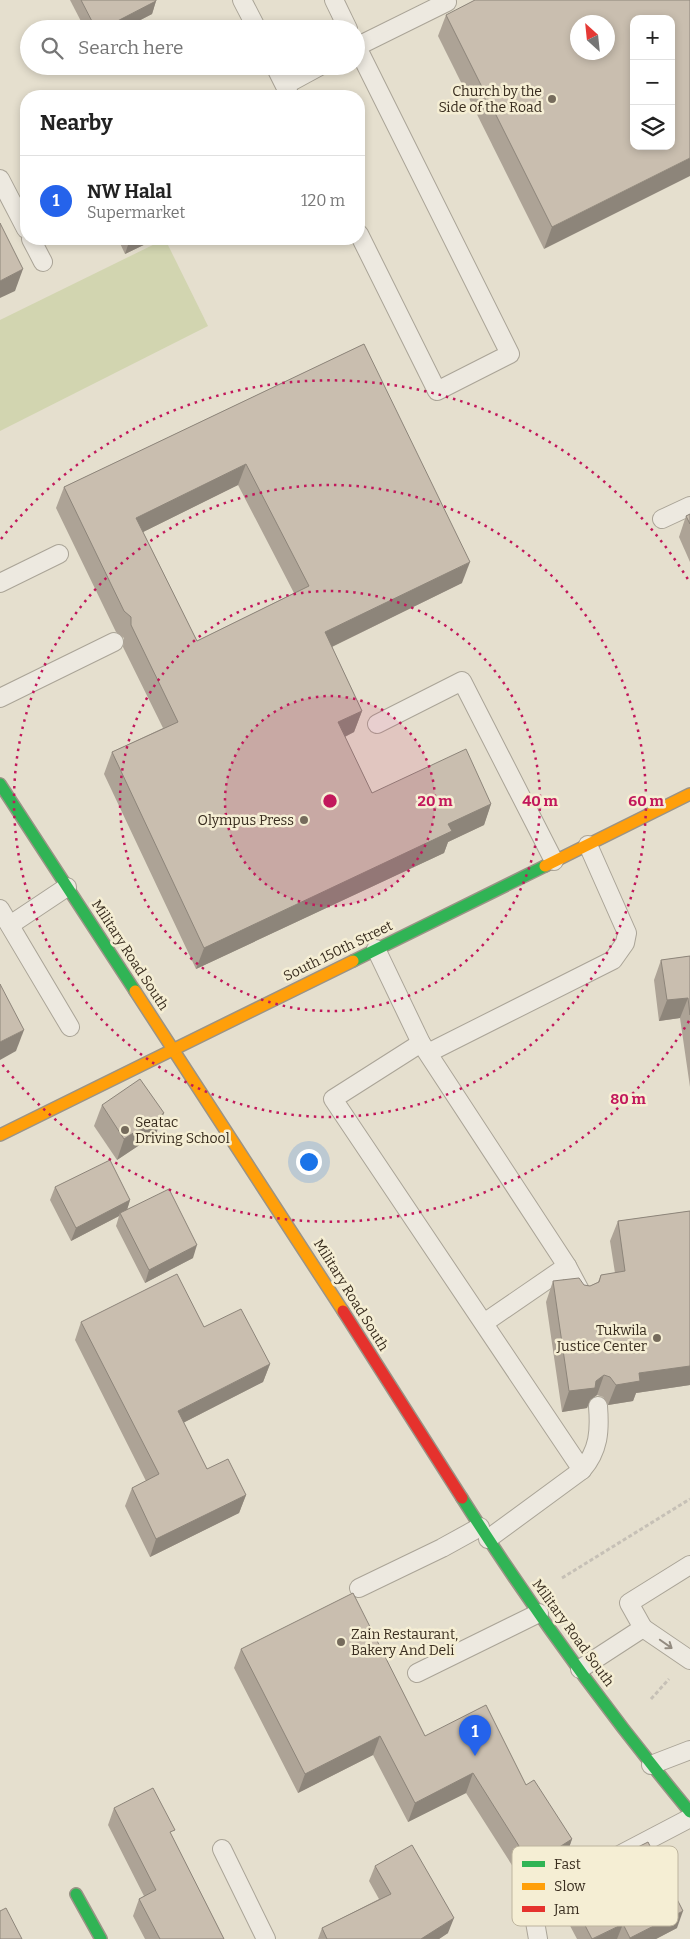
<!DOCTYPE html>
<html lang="en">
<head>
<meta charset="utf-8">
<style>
  body { margin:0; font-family:Bitter,serif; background:#f2f2f2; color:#222 }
  .controls { position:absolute; right:15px; top:15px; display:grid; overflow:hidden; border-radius:10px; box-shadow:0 2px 8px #0003 }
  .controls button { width:45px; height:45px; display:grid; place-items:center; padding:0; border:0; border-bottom:1px solid #e0e0e0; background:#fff; color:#222; font:25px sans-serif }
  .compass { position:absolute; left:570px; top:15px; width:45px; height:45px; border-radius:50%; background:#fff; box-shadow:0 2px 8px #0003; rotate:333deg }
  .you { position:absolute; left:308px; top:1161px; width:18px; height:18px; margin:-12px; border:4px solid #fff; border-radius:50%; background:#1a73e8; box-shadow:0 0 0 8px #1a73e833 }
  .badge { display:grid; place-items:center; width:32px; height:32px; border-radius:50%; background:#2563eb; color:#fff; font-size:16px; font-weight:700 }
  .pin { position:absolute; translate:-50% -41px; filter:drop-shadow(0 1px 2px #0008) }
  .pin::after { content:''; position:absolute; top:26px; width:18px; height:15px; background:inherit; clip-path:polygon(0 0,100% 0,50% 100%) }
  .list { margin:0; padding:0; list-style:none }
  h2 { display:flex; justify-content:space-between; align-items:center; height:65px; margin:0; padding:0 20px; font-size:21px }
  h2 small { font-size:16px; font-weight:400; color:#767676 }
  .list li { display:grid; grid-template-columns:32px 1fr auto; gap:15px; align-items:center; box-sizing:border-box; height:90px; padding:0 20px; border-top:1px solid #e0e0e0 }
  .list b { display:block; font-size:19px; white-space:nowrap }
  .list p { margin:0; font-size:16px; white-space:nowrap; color:#767676 }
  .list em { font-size:16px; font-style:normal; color:#767676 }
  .icon { flex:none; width:28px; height:28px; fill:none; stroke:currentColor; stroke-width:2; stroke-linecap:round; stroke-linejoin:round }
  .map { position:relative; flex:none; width:690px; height:1939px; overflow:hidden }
  .search { position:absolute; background:#fff; box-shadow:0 2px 8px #0003; left:20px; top:20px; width:345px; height:55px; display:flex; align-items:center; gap:12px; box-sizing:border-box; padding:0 18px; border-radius:28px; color:#767676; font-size:19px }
  .panel { position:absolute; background:#fff; box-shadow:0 2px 8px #0003; left:20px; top:90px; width:345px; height:155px; border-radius:20px }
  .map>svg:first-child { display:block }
</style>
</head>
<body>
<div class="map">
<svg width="690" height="1939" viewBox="0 0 690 1939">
  <rect width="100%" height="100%" fill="#e5dfce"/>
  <path fill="#d2d5b0" d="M165,239L208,326L0,431V320Z"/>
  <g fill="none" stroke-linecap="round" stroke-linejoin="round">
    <g stroke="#aaa497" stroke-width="20">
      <g id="lane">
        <path d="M242,0L257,29"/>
        <path d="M334,0L348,29"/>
        <path d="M356,45L510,354L437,391L359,234"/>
        <path d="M356,47L447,2L446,0"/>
        <path d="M275,66L290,96"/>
        <path d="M285,85L320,66"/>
        <path d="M0,179L26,229"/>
        <path d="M31,239L43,262"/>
        <path d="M662,519L690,506"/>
        <path d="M0,583L59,554"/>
        <path d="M0,698L114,642"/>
        <path d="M377,724L462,681L554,861"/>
        <path d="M0,909L70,1027"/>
        <path d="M10,925L67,887"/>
        <path d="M376,949L421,1043L567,1266L583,1296"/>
        <path d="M421,1043L333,1099L582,1470"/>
        <path d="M428,1053L613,960L625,943L627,933L588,845"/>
        <path d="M484,1323L567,1266"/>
        <path d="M488,1539L582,1470C599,1450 600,1431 598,1406"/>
        <path d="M359,1588L442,1548L480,1527"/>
        <path d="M643,1628L690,1660"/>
        <path d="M580,1669L643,1628L629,1603L690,1565"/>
        <path d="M417,1673L539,1613"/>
        <path d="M651,1765L690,1750"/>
        <path d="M222,1849L266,1939"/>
        <path d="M538,1939L534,1916L543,1895L690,1818"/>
      </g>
    </g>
    <g stroke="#9a9386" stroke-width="14">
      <g id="fast">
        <path d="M0,784L135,991"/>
        <path d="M353,961L545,866"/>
        <path d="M462,1498C531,1607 608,1713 690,1812"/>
        <path d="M76,1894L101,1939"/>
      </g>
    </g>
    <g stroke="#9a9386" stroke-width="14">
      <g id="slow">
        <path d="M545,866L690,794"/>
        <path d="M135,991L343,1311"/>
        <path d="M0,1135L353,961"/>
      </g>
    </g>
    <g stroke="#9a9386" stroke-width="14">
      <path id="jam" d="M343,1311L462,1498"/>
    </g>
    <g stroke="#c6c0b6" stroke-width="3" stroke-dasharray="4 2.5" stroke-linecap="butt">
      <path d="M562,1578L690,1499"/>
      <path d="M651,1699L669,1679"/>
    </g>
    <use href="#lane" stroke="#ede9e0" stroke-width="18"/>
    <use href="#fast" stroke="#30b455" stroke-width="11"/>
    <use href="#slow" stroke="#ff9f0a" stroke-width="11"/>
    <use href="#jam" stroke="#e5322d" stroke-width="11"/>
  </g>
  <g fill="#ada396" fill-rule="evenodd">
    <path d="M70,0H156V1L152,14L123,29H85Z"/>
    <path d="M690,0L544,249L438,36L446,15Z"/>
    <path d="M88,239H102L91,244Z"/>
    <path d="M118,239H156L125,254Z"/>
    <path d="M364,344L462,583L332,647L362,711L354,732L345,737L372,793L491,804L484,825L448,842L444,853L196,969L104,774L112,752L163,728L123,647L124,638L116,632L56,508L64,487ZM238,485L294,593L197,641L143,532Z"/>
    <path d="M690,514V562L679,537L686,516Z"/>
    <path d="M690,956V1087L680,1018L659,1021L654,980L661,960Z"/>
    <path d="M102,1105L156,1134L117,1160L94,1126Z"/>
    <path d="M55,1187L130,1200L127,1210L193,1258L145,1283L116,1226L119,1216L71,1241L50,1200Z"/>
    <path d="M690,1211V1385L636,1393L633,1401L608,1405L603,1397L597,1395L590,1400L587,1408L562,1412L546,1302L553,1281L584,1285L590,1286L598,1282L601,1275L615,1273L610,1241L618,1221Z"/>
    <path d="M81,1322L204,1327L270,1364L263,1382L183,1423L207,1469L246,1495L239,1513L150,1557L125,1506L132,1488L146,1481L75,1340Z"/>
    <path d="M241,1649L425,1736L526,1785L572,1839L565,1859L524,1884L466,1793L408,1822L373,1755L298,1793L234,1668Z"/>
    <path d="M114,1808L172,1836L224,1939H145L133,1916L139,1899L144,1896L108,1825Z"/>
    <path d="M602,1865L677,1928L656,1939H577L567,1920L573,1902L599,1889L596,1883Z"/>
    <path d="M375,1866L448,1933L439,1939H318L322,1928L379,1899L369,1881Z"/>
  </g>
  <g fill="#8d857a">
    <path d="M156,1L152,14L123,29H102Z"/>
    <path d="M690,158V176L544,249L552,227Z"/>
    <path d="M93,239H102L91,244Z"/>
    <path d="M130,239H156L125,254Z"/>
    <path d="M23,269L15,291L0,298V281Z"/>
    <path d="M246,464L238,485L129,539L136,518Z"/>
    <path d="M470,562L462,583L317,654L325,632Z"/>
    <path d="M362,711L354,732L330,744L338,722Z"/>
    <path d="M491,804L484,825L448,842L444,853L196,969L204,948L448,824Z"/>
    <path d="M688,998L680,1018L659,1021L667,1000Z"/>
    <path d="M24,1030L16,1051L0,1060V1042Z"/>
    <path d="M164,1113L156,1134L117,1160L124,1139Z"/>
    <path d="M130,1200L126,1213H120L119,1216L71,1241L76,1228Z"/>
    <path d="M197,1245L193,1258L145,1283L149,1270Z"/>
    <path d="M270,1364L263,1382L171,1429L178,1411Z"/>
    <path d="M690,1366V1385L636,1393L633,1401L608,1405L616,1385L639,1373Z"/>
    <path d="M604,1375L597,1395L590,1400L587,1408L562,1412L569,1391L596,1381Z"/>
    <path d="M246,1495L239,1513L150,1557L156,1539Z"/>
    <path d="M380,1736L373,1755L298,1793L305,1774Z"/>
    <path d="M473,1773L466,1793L408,1822L415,1803Z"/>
    <path d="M572,1839L565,1859L524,1884L531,1865Z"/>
    <path d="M683,1911L677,1928L656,1939H629L630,1938Z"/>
    <path d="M454,1918L448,1933L439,1939H421Z"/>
    <path d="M623,1924L617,1939H593Z"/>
  </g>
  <g fill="#c9beaf" stroke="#8d857a" fill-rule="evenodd">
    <path d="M81,0H156V1L102,29H96Z"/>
    <path d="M475,0H690V158L552,227L446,15ZM634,19H671V146H634ZM578,22H608V52H578Z"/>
    <path d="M0,223L23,269L0,281Z"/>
    <path d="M364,344L470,562L325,632L362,711L338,722L372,793L466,749L491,804L448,824L452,831L204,948L112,752L178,722L131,625V617L124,611L64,487ZM246,464L309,586L197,641L136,518Z"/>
    <path d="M690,514V524L686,516Z"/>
    <path d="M690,956V1015L688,998L667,1000L661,960Z"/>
    <path d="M0,984L24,1030L0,1042Z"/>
    <path d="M140,1079L164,1113L124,1139L102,1105Z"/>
    <path d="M110,1160L130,1200L76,1228L55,1187Z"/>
    <path d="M169,1189L197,1245L149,1270L120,1213Z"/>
    <path d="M690,1211V1366L639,1373L640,1381L616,1385L610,1377L604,1375L596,1381L595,1388L569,1391L553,1281L579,1278L584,1285L590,1286L599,1282L601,1275L625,1271L618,1221Z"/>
    <path d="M177,1274L204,1327L241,1309L270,1364L178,1411L207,1469L228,1459L246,1495L156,1539L132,1488L159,1474L81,1322Z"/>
    <path d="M353,1593L425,1736L486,1705L526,1785L534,1780L572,1839L531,1865L473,1773L415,1803L380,1736L305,1774L241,1649Z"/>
    <path d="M153,1788L175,1830L170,1832L224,1939H160L139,1899L156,1890L114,1808Z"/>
    <path d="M648,1842L683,1911L630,1938L623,1924L592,1939L573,1902L612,1883L602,1865Z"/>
    <path d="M412,1845L454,1918L421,1939H327L322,1928L391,1894L375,1866Z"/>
    <path d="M6,1908L22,1939H0V1911Z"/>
  </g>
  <defs><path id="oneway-shaft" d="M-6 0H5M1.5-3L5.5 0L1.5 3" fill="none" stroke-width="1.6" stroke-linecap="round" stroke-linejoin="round" transform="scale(1.25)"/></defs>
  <use stroke="#938b80" href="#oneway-shaft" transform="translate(666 1644) rotate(35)"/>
  <circle cx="330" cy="801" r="105" fill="#c2185b" fill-opacity=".12"/>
  <g fill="none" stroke="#c2185b" stroke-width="2.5" stroke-dasharray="2.5 5">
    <circle cx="330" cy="801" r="105"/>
    <circle cx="330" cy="801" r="210"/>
    <circle cx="330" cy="801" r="316"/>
    <path d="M689 1021A421 421 0 0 1 1 1063M1 539A421 421 0 0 1 689 581"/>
  </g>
  <g fill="#756b5c" stroke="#f5eed4" stroke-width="2">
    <circle cx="552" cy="99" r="5"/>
    <circle cx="304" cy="820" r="5"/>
    <circle cx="125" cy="1130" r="5"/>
    <circle cx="657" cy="1338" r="5"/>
    <circle cx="341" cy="1642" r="5"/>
  </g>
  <g text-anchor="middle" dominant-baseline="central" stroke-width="5" stroke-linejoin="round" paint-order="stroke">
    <g font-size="14" fill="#392d1f" stroke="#f5eed4" text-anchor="end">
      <text x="542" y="91">Church by the<tspan x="542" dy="16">Side of the Road</tspan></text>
      <text x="294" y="820">Olympus Press</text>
      <text x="135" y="1122" text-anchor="start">Seatac<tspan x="135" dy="16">Driving School</tspan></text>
      <text x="647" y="1330">Tukwila<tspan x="647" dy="16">Justice Center</tspan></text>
      <text x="351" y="1634" text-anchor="start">Zain Restaurant,<tspan x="351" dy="16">Bakery And Deli</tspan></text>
    </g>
    <g font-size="14" fill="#392d1f" stroke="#f5eed4">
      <text transform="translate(338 951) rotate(-26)">South 150th Street</text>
      <text transform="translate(130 955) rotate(57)">Military Road South</text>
      <text transform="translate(351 1295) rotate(58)">Military Road South</text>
      <text transform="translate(573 1633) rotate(54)">Military Road South</text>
    </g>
  </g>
  <rect x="512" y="1846" width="166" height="80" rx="8" fill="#f5eed4" stroke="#bdb49e" stroke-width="1"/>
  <rect x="522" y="1861" width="23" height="6" fill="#30b455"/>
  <rect x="522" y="1883" width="23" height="7" fill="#ff9f0a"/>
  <rect x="522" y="1906" width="23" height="6" fill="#e5322d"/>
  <g font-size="14" fill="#392d1f">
    <text x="554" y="1869">Fast</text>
    <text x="554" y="1891">Slow</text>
    <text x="554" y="1914">Jam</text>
  </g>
  <circle cx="330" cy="801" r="8" fill="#c2185b" stroke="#f5eed4" stroke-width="2.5"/>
  <g font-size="15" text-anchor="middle" font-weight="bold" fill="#c2185b" stroke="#f5eed4" stroke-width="5" stroke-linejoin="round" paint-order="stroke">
    <text x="435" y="806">20 m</text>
    <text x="540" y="806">40 m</text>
    <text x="646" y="806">60 m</text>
    <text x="628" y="1104">80 m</text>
  </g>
</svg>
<div class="controls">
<button>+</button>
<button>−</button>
<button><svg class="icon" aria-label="layers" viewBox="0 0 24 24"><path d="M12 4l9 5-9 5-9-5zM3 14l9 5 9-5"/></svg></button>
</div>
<svg class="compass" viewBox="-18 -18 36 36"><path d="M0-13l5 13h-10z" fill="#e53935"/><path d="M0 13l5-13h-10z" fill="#767676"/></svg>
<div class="you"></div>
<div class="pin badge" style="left:475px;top:1756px">1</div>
<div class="search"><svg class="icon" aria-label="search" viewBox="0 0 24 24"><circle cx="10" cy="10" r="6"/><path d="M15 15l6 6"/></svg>Search here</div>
<section class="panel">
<h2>Nearby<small></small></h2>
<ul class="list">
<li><span class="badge">1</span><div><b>NW Halal</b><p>Supermarket</p></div><em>120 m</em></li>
</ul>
</section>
</div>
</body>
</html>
